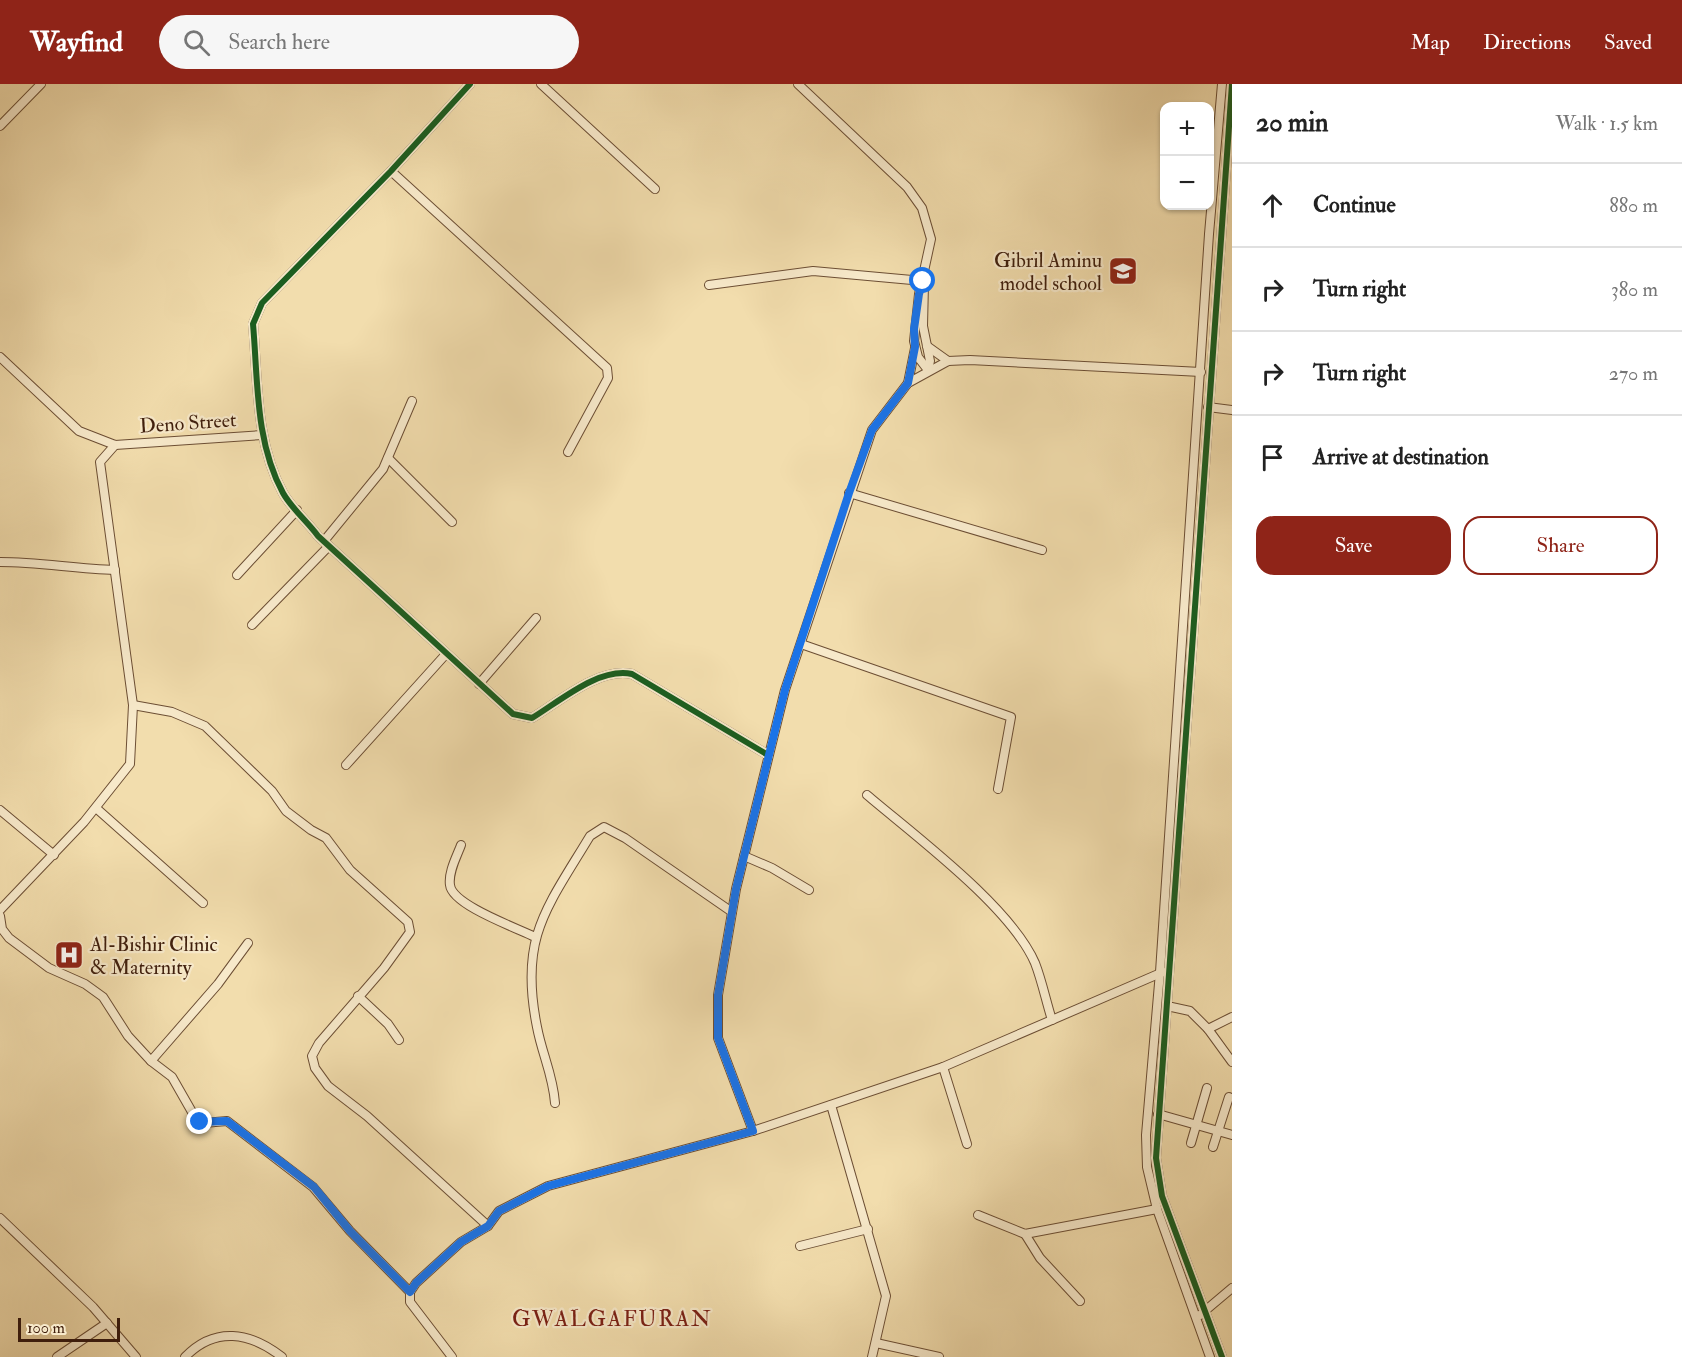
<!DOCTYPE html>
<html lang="en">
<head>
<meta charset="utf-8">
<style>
  body { margin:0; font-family:"IM FELL Double Pica",serif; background:#f6f6f6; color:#222 }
  .controls { position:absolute; right:18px; top:18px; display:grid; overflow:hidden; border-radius:12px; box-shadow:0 2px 4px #0004 }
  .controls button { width:54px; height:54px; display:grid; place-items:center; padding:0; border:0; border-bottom:2px solid #e0e0e0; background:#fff; color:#222; font:30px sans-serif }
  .scale { position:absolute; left:18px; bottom:15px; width:102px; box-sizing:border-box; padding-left:6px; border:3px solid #3f1e0c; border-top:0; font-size:16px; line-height:21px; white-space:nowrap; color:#3f1e0c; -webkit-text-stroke:4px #f7e9ca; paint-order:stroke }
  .stop { position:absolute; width:18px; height:18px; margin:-14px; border:4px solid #1a73e8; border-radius:50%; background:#fff }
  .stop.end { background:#1a73e8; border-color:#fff; box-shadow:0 2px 6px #0008 }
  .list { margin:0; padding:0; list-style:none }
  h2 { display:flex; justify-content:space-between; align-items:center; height:78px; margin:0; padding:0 24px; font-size:26px }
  h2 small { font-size:20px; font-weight:400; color:#767676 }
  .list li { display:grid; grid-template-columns:39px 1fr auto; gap:18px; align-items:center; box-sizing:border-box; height:84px; padding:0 24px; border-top:2px solid #e0e0e0 }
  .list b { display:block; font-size:22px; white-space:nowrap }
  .list em { font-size:20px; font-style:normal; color:#767676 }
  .actions { display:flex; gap:12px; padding:18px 24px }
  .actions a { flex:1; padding:14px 0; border:2px solid #8f2418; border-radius:18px; text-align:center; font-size:21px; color:#8f2418 }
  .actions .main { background:#8f2418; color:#fff }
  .icon { flex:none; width:33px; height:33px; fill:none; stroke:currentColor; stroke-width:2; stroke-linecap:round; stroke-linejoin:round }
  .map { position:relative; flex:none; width:1232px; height:1273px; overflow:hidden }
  header { display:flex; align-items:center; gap:36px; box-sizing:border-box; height:84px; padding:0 30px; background:#8f2418; color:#fff }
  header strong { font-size:28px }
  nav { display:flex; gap:33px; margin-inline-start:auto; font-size:21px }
  .search { width:420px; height:54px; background:#f6f6f6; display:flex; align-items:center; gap:15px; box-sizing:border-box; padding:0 21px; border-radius:33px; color:#767676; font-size:22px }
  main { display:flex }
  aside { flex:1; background:#fff }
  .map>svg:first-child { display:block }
</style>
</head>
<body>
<header>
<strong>Wayfind</strong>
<div class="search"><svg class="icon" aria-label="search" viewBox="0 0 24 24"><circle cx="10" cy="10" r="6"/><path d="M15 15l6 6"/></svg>Search here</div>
<nav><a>Map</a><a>Directions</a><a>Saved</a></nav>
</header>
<main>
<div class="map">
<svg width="1232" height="1273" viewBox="0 0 1232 1273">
  <rect width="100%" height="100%" fill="#f2ddad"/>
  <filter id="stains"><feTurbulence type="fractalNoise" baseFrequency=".00333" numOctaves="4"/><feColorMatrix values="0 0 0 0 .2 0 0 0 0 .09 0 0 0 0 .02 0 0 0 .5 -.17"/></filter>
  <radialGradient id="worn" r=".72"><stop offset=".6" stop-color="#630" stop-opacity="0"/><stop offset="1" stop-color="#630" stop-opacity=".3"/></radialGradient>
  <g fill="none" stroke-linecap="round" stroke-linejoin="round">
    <g stroke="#6c4e34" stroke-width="10">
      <g id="minor">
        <path d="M470,0L391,87L262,219L253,240C258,296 255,358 283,409C292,425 307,437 318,452L513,630L532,634C560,617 599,583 632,590L768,671"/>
        <path d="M541,0L655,105"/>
        <path d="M798,0L907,103L922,124L931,155L919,210L914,257L918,273L928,286"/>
        <path d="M0,42L41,0"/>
        <path d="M391,87L607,284L608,294L568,368"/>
        <path d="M924,200L923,242L930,277L928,286"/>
        <path d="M709,201L813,187L923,197"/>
        <path d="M927,262L948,277"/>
        <path d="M0,273L79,347L115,361L262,351"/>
        <path d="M908,299L915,264"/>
        <path d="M1208,323L1232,326"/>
        <path d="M388,374L452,438"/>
        <path d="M849,409L1042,466"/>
        <path d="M324,457L383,385L412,317"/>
        <path d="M0,478C39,478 76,485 115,486"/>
        <path d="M237,491L297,426"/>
        <path d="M252,541L329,462"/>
        <path d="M801,560L1011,633L998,705"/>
        <path d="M479,600L536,534"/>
        <path d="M133,621L172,628L205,642L272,707L286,727L311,746L326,754L350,786L408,838L410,848L384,884L319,959L312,972L315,984L328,1002L367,1032L488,1142"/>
        <path d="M346,681L446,570"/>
        <path d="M867,711C914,751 1011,823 1035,879C1042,897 1046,917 1052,936"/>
        <path d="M96,724L203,819"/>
        <path d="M0,726L54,771"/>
        <path d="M461,761C457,772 448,788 450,801C452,821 517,844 535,853"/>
        <path d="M744,772L772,784L809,806"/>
        <path d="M0,826L84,738L130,680L133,621L100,378L115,361"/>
        <path d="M0,832L2,845L9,854L49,884L85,900L103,913L128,952L151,977L172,993L196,1035L204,1039L227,1037L313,1103L350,1147L410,1208"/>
        <path d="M358,912L388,940L399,956"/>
        <path d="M1167,922L1190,927L1208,945L1232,978"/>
        <path d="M1208,945L1232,933"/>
        <path d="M151,977L218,900L248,859"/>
        <path d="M943,983L967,1060"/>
        <path d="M555,1019C553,991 542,970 537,943C519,854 546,825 590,752L604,743L625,754L732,828"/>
        <path d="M831,1021L886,1212L872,1273"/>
        <path d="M1158,1030L1232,1051"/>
        <path d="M753,1047L718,954V911L736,805L785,606L872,346L908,299L948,277L970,276L1201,288"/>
        <path d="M1191,1059L1207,1004"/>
        <path d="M1213,1063L1229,1013"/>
        <path d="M978,1131L1025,1150L1157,1125"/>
        <path d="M0,1134L93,1223L136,1273"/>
        <path d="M1025,1150L1040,1174L1080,1217"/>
        <path d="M800,1162L868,1145"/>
        <path d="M1200,1231L1232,1204"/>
        <path d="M876,1259L939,1273"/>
        <path d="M57,1273L107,1239"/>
        <path d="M185,1273C215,1242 250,1248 282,1273"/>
        <path d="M452,1273L410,1218V1208L416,1199L461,1158L488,1142L499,1127L548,1102L753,1047L943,983L1163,888"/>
        <path d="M1210,1273L1157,1125L1147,1083L1146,1051L1160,888L1209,150L1222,0"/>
        <path d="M1222,1273L1162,1112L1156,1074L1232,0"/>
      </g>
    </g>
    <use href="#minor" stroke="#f7e9ca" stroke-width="8"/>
    <g stroke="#f7e9ca" stroke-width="10">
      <g id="cycleway">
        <path d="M470,0L391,87L262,219L253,240C258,296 255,358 283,409C292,425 307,437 318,452L513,630L532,634C560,617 599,583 632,590L768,671"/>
        <path d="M1222,1273L1162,1112L1156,1074L1232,0"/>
      </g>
    </g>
    <use href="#cycleway" stroke="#1b5e20" stroke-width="6"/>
  </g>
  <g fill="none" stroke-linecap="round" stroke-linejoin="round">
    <path stroke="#1a73e8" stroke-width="8" d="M200,1038L227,1037L314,1103L350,1147L410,1208L416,1199L461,1158L488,1142L499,1127L548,1102L753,1047L718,954V911L736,805L785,606L849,409L872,346L908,299L915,263L914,245L919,210L923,197"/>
  </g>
  <defs>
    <g id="school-square" transform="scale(1.5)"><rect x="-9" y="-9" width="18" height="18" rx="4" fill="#8f2418" stroke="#f7e9ca"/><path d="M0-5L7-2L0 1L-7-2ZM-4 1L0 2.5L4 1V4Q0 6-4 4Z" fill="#fff"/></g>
    <g id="hospital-square" transform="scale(1.5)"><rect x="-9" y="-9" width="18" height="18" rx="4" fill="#8f2418" stroke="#f7e9ca"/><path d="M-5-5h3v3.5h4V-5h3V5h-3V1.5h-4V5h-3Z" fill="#fff"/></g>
  </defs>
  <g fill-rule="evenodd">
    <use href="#school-square" x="1123" y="187"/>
    <use href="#hospital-square" x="69" y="871"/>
  </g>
  <g text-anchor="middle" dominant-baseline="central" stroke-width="4.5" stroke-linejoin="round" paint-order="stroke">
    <g font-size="20" fill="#3f1e0c" stroke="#f7e9ca" text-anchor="end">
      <text x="1102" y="176">Gibril Aminu<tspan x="1102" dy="23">model school</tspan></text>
      <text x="90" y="860" text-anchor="start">Al-Bishir Clinic<tspan x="90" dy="23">&amp; Maternity</tspan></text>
    </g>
    <g font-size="20" fill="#3f1e0c" stroke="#f7e9ca">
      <text transform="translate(188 339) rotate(-4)">Deno Street</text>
    </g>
    <g font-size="22" letter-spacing="1.5" fill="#7a1f14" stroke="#f7e9ca">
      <text x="612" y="1235">GWALGAFURAN</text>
    </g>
  </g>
  <rect width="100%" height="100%" filter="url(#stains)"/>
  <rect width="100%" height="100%" fill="url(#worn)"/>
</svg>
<div class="controls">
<button>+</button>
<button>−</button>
</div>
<div class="scale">100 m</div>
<div class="stop" style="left:923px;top:197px"></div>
<div class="stop end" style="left:200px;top:1038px"></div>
</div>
<aside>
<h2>20 min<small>Walk · 1.5 km</small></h2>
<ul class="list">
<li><svg class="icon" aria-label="ahead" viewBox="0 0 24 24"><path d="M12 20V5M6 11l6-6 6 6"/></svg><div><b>Continue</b></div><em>880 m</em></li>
<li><svg class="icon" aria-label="right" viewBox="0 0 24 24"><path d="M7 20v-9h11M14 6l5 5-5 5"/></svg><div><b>Turn right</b></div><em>380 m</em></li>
<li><svg class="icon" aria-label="right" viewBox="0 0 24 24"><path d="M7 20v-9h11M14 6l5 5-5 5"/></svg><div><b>Turn right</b></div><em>270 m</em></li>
<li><svg class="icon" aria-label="arrive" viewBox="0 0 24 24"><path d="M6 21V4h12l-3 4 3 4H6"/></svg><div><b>Arrive at destination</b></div></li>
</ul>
<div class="actions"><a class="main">Save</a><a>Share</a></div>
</aside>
</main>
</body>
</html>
